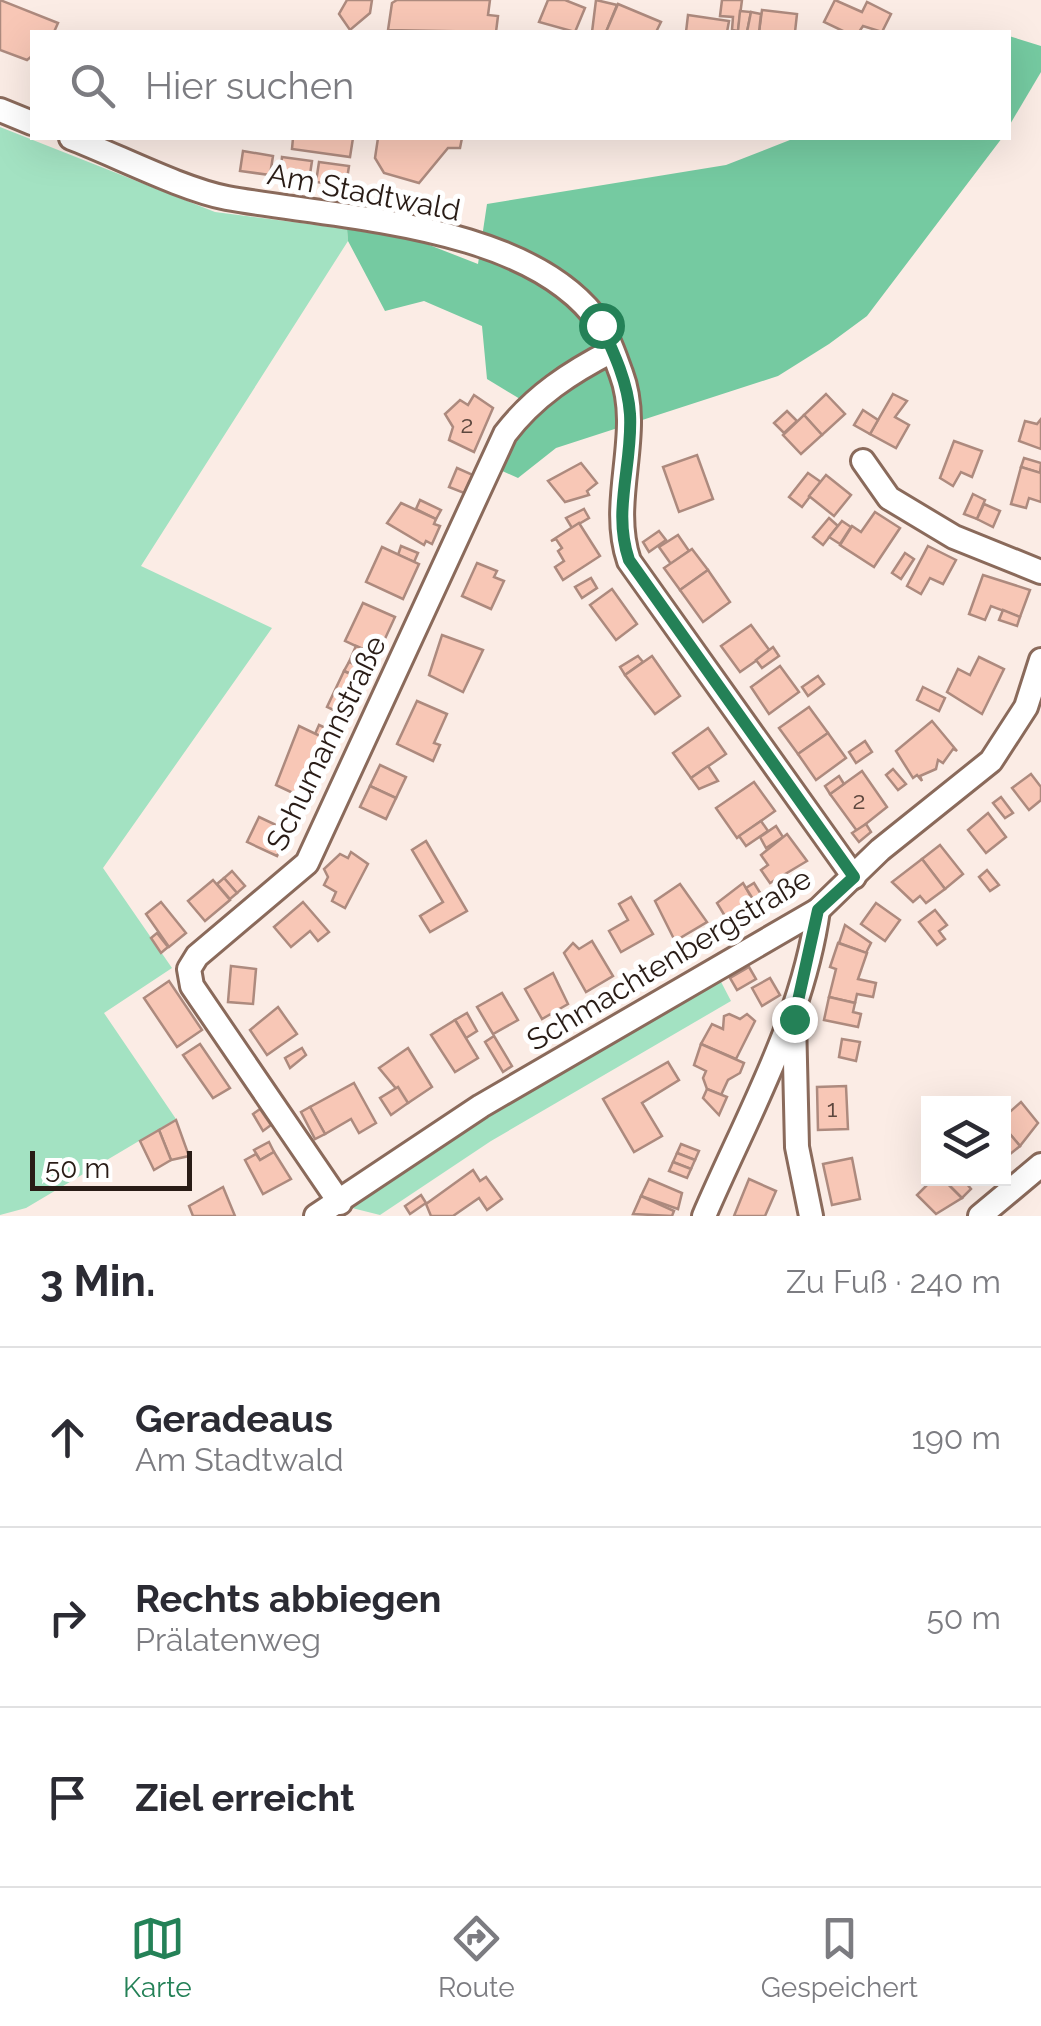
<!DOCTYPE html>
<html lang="de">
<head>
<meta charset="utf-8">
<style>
  body { margin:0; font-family:Raleway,sans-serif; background:#f2f2f3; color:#2b2b33 }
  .controls { position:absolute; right:30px; bottom:30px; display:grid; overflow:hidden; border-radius:0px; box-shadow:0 10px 40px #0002 }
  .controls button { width:90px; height:90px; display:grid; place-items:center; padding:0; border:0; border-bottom:2px solid #e1e1e2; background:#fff; color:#2b2b33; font:50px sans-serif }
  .scale { position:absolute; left:30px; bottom:25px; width:162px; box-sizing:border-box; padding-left:10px; border:5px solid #291c16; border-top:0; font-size:28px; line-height:35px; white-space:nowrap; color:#291c16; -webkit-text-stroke:8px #fff; paint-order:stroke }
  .stop { position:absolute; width:30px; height:30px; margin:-22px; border:8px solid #248157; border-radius:50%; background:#fff }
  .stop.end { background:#248157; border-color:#fff; box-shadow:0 2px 10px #0008 }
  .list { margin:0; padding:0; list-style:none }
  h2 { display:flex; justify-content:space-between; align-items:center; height:130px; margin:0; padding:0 40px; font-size:42px }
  h2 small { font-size:32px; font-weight:400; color:#7c7c81 }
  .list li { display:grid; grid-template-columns:65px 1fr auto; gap:30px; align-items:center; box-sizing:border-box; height:180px; padding:0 40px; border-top:2px solid #e1e1e2 }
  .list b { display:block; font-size:38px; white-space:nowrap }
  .list p { margin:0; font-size:32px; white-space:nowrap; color:#7c7c81 }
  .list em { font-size:32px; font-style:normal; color:#7c7c81 }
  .icon { flex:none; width:55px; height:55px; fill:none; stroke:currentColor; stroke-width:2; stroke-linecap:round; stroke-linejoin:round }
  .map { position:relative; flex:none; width:1041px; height:1216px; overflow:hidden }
  .search { position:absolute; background:#fff; box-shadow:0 10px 40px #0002; left:30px; right:30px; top:30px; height:110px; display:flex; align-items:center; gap:25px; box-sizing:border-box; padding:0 35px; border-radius:0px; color:#7c7c81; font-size:38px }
  .sheet { height:670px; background:#fff }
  nav { display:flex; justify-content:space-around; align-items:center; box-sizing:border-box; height:140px; border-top:2px solid #e1e1e2; background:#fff; font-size:28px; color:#7c7c81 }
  nav a { display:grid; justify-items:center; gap:5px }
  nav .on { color:#248157 }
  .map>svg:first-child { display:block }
</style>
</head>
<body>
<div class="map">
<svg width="1041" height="1216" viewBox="0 0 1041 1216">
  <rect width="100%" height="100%" fill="#fbece5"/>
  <g fill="#a3e2c2">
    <path d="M0,127L215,212L347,229L348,241L141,566L272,628L103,868L172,968L104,1013L176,1119L26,1208L0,1215Z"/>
    <path d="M719,978L731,1001L491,1141L380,1215L352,1208L470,1126Z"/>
  </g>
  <g fill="#75caa1">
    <path d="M1009,36L1041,46V72L1009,126Z"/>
    <path d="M795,138H1002L867,316L829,344L778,376L556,448L518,478L500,470L522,428L540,411L487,379L482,326L424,301L385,311L348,241L347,229L419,241L478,264L487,204L726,165Z"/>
  </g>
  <g fill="#f8c7b6" stroke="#ad8a7e" stroke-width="2.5">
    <path d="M0,0L58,23L54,32H32V56L27,60L0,50Z"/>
    <path d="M347,0H372L370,13L350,30L339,14Z"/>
    <path d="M397,0H490L488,15L498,16L496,32L388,30L392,3Z"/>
    <path d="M548,0H565L585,8L575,32L539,22Z"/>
    <path d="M596,0L617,5L606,32H592Z"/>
    <path d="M722,0H742L738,31L732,30L733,17L720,16Z"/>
    <path d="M835,0L862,12L867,2L891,14L882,32L863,26L859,32H845L824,22Z"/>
    <path d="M618,4L661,22L656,32H606Z"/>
    <path d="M762,10L797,14L795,32H759Z"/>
    <path d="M740,11L751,12L747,32L738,31Z"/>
    <path d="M751,12L761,14L759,32H747Z"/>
    <path d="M688,15L729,21L727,32H686Z"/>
    <path d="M293,138H353L350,157L292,149Z"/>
    <path d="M378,138H462L460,148H448L419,183L384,173L375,158Z"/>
    <path d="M243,151L273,156L270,175L240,171Z"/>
    <path d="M282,157L312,161L309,181L280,177Z"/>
    <path d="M319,162L349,166L346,186L316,182Z"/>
    <path d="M826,394L845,414L822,435L804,415Z"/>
    <path d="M893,394L907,401L895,417L909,425L896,448L870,434Z"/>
    <path d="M474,395L493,408L474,452L449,440L453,427L445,414L460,400L468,405Z"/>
    <path d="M863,410L878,420L870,434L854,425Z"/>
    <path d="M787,411L797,421L784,433L774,423Z"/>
    <path d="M804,415L822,435L801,454L783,435Z"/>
    <path d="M1041,419V449L1019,441L1025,421L1037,424Z"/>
    <path d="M954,441L982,451L972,477L961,472L953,486L940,478Z"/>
    <path d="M697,455L713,499L679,512L663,467Z"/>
    <path d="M1024,458L1041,463L1040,473L1021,467Z"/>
    <path d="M581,463L597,483L587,491L589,495L565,502L548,481Z"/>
    <path d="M1021,467L1041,473V502L1029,498L1026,508L1011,504Z"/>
    <path d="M457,468L473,475L464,493L449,487Z"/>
    <path d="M808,473L821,482L802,507L789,497Z"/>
    <path d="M826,475L851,495L834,516L809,496Z"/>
    <path d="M973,494L985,500L977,519L964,514Z"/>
    <path d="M420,500L441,510L436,519L416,509Z"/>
    <path d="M401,503L436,519L434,524L440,526L432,544L426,541L424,545L387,523Z"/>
    <path d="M984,504L1000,511L993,527L977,519Z"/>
    <path d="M584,509L589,518L572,528L566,518Z"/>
    <path d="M875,512L900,528L874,567L840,545L852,526L861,532Z"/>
    <path d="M829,518L838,526L823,545L813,537Z"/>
    <path d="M842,521L851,527L840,544L829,537Z"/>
    <path d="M579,523L600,556L563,580L555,567L564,561L558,551L562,548L556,539L551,541Z"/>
    <path d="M659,531L666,540L649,552L643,542Z"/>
    <path d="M678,535L689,551L671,564L659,547Z"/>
    <path d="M401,546L418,553L414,562L398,555Z"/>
    <path d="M928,546L956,560L943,584L930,578L921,594L907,586Z"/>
    <path d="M382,547L419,564L403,599L366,582Z"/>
    <path d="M692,549L708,570L680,590L664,568Z"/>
    <path d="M905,553L914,559L901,579L892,573Z"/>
    <path d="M477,563L497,571L494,577L504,581L491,609L462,596Z"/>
    <path d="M708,570L730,602L703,622L680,590Z"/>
    <path d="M983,575L1030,590L1020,617L991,606L985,620L969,614Z"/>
    <path d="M591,578L597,588L582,598L575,587Z"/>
    <path d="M612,589L637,624L616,640L590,605Z"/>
    <path d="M363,603L395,617L377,656L345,641Z"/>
    <path d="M1003,610L1020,617L1017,626L999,620Z"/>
    <path d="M751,625L770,651L740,672L721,646Z"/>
    <path d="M442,635L483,650L463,692L429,675Z"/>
    <path d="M356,646L375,654L367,670L349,662Z"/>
    <path d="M773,647L779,656L762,668L756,660Z"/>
    <path d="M638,656L643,662L625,675L620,667Z"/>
    <path d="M652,656L680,696L655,714L625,675Z"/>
    <path d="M979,657L1004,669L982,714L947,692L958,669L970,675Z"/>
    <path d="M349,662L365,670L361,678L344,671Z"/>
    <path d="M780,666L799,692L769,714L751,687Z"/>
    <path d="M344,671L365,681L348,717L327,707Z"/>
    <path d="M818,676L824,684L808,696L802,687Z"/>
    <path d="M923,687L945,698L939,711L917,700Z"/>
    <path d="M417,701L447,714L434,743L440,745L433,761L397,744Z"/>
    <path d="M809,707L828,733L798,754L779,728Z"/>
    <path d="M932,721L957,751L953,749L943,763L938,760L936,769L920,776L922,781L917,775L913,778L896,751Z"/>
    <path d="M319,725L337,733L333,742L315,734Z"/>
    <path d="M299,726L335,743L308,800L276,785Z"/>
    <path d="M708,728L726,754L691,778L673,753Z"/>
    <path d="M828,733L846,758L816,780L798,754Z"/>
    <path d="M865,741L872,752L856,763L849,752Z"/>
    <path d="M380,765L406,777L396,798L370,786Z"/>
    <path d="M708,766L718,781L699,789L691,778Z"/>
    <path d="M893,769L906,784L898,790L886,775Z"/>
    <path d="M862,771L887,807L857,831L830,794Z"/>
    <path d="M1031,774L1041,787V800L1029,810L1012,788Z"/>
    <path d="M839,776L844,784L830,794L825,786Z"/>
    <path d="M754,782L775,811L737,838L716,808Z"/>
    <path d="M370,786L396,798L386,819L360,807Z"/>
    <path d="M1001,797L1013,813L1005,818L993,803Z"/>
    <path d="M988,813L1006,837L986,853L968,830Z"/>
    <path d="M259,817L289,831L277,856L247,842Z"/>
    <path d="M761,821L768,831L746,846L739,836Z"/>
    <path d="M866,824L871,832L859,842L852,833Z"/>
    <path d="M776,826L783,837L766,848L760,837Z"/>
    <path d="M787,834L807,861L770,883L761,870L768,865L761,855Z"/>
    <path d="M426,841L467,911L430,932L420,916L443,902L412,850Z"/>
    <path d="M940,845L963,874L945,889L922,859Z"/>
    <path d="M351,852L368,864L345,908L332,901L336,892L324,885L328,877L324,869L340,854L348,858Z"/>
    <path d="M922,859L945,889L926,903L920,896L913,902L892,882Z"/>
    <path d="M987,870L999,885L990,891L979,877Z"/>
    <path d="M232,871L245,886L237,893L224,878Z"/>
    <path d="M224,878L237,893L230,899L217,884Z"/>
    <path d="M213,880L230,900L205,921L188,901Z"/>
    <path d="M743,883L759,910L731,926L717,903Z"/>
    <path d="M754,883L764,899L756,904L746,888Z"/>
    <path d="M680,884L707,922L675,941L655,901Z"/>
    <path d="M631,897L653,934L621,952L609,931L628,920L619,904Z"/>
    <path d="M161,902L186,933L169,947L146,914Z"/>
    <path d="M303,902L329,932L318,941L310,931L291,947L274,927Z"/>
    <path d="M876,903L900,920L885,941L861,924Z"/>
    <path d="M935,910L947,925L939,931L945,939L937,945L919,922Z"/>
    <path d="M845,925L871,943L866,953L839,943Z"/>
    <path d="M157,933L168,947L161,953L151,938Z"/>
    <path d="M592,941L613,976L586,992L564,953L573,943L579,949Z"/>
    <path d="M838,943L867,953L858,979L876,983L873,997L857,994L855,1003L829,997L836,969L830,967Z"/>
    <path d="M682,944L690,958L682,963L673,949Z"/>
    <path d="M231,966L256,969L253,1004L228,1002Z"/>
    <path d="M749,967L756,979L737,990L730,978Z"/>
    <path d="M553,973L568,1004L542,1019L525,989Z"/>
    <path d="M770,978L780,995L762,1006L752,988Z"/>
    <path d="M169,981L202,1030L177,1047L144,998Z"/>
    <path d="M502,993L518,1020L493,1034L477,1007Z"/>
    <path d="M829,997L855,1003L853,1012L861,1014L858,1027L824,1020Z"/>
    <path d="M278,1007L297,1034L267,1055L250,1030Z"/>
    <path d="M467,1013L477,1031L466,1038L455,1020Z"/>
    <path d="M729,1014L740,1019L747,1014L755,1021L736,1059L701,1044L712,1024L723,1029L724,1016Z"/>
    <path d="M455,1020L478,1058L455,1072L431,1035Z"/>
    <path d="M494,1036L512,1066L503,1072L485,1042Z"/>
    <path d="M842,1039L860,1042L856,1061L839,1057Z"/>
    <path d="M200,1044L230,1088L213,1098L183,1055Z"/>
    <path d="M701,1044L744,1063L740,1073L728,1080L721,1095L707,1089L703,1078L706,1071L694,1065Z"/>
    <path d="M302,1048L306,1055L290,1068L285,1058Z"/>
    <path d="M408,1048L432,1087L408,1103L379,1068Z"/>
    <path d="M668,1062L679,1080L642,1103L662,1136L634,1152L603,1099Z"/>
    <path d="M354,1083L376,1123L359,1133L351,1119L325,1134L310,1107Z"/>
    <path d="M846,1086L848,1129L818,1130L817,1087Z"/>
    <path d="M398,1087L408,1103L391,1115L380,1098Z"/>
    <path d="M707,1089L727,1097L719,1115L703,1098Z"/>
    <path d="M1021,1102L1038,1123L1020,1146L1004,1127V1117Z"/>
    <path d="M310,1107L325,1134L315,1139L301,1112Z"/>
    <path d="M260,1109L271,1125L263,1131L253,1114Z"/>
    <path d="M176,1120L189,1156L171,1160L159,1130Z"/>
    <path d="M1004,1127L1020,1146L1009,1155L1004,1151Z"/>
    <path d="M159,1130L171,1160L154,1170L140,1141Z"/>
    <path d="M269,1142L274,1152L260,1160L254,1150Z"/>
    <path d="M681,1144L699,1151L695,1160L677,1153Z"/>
    <path d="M274,1152L291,1179L263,1194L245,1160L256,1154L260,1160Z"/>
    <path d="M677,1153L695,1160L691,1169L673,1162Z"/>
    <path d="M852,1158L860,1199L832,1205L823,1164Z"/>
    <path d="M673,1162L691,1169L687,1178L669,1171Z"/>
    <path d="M473,1170L480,1181L486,1177L502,1199L487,1210L479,1198L453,1216H431L426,1204Z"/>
    <path d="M934,1178H942L962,1198L936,1214L917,1195Z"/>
    <path d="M942,1178H972L967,1184L971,1189L962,1198Z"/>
    <path d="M649,1179L682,1193L678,1209L641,1196Z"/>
    <path d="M749,1179L776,1191L765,1216H734Z"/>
    <path d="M223,1187L235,1216H193L189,1206Z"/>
    <path d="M421,1195L426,1203L410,1214L405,1206Z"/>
    <path d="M641,1196L674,1211L672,1216L633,1214Z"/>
  </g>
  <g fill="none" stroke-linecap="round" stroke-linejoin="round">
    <g stroke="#8a6a5b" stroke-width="28">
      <g id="minor">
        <path d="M0,110L32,123"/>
        <path d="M71,138C116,155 181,189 227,198C336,218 531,223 600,324C609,338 615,357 621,373C644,434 608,499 629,561L854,877"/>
        <path d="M863,461L889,498L954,537L1041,572"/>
        <path d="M794,1019L797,1147L811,1216"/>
        <path d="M340,1203L192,986L189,969L197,956L307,863L505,434C534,396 571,372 612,351"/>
        <path d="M316,1216L481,1106L818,910L880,850L991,761L1026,707L1041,660"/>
        <path d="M704,1216C747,1116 803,1019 818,910"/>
        <path d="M980,1216L1041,1165"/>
      </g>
    </g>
    <use href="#minor" stroke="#fff" stroke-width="22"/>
  </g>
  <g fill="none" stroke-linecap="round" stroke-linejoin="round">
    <path stroke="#248157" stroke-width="12" d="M601,325C614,353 628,383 630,414C633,465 612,510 629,560L854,877L818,910L794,1019"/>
  </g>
  <g text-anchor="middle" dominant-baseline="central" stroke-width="10" stroke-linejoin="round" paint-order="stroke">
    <g font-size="25" fill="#5d473e">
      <text x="467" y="424">2</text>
      <text x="859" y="800">2</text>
      <text x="832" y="1108">1</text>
    </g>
    <g font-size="30" fill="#291c16" stroke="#fff">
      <text transform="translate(364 192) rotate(11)">Am Stadtwald</text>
      <text transform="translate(326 743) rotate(-64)">Schumannstraße</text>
      <text transform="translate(669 959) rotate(-31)">Schmachtenbergstraße</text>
    </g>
  </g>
</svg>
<div class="controls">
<button><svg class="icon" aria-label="layers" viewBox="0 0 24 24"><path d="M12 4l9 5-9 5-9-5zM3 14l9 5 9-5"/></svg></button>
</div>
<div class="scale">50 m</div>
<div class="stop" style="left:601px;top:325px"></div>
<div class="stop end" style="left:794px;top:1019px"></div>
<div class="search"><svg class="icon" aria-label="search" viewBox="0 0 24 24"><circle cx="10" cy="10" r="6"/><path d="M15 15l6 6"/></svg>Hier suchen</div>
</div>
<section class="sheet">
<h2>3 Min.<small>Zu Fuß · 240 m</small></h2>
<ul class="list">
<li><svg class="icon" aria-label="ahead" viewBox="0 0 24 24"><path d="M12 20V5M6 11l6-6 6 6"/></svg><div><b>Geradeaus</b><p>Am Stadtwald</p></div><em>190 m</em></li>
<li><svg class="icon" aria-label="right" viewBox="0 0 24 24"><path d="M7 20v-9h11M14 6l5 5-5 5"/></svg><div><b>Rechts abbiegen</b><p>Prälatenweg</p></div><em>50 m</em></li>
<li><svg class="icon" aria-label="arrive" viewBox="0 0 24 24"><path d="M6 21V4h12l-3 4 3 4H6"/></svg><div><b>Ziel erreicht</b></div></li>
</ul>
</section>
<nav>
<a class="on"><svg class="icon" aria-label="map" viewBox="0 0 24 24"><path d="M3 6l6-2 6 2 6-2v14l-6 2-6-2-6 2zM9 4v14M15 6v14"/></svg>Karte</a>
<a><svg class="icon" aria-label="directions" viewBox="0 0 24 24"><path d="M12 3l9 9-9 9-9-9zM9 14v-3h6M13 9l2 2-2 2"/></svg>Route</a>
<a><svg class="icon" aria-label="saved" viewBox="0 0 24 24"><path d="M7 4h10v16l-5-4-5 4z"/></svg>Gespeichert</a>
</nav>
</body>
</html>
